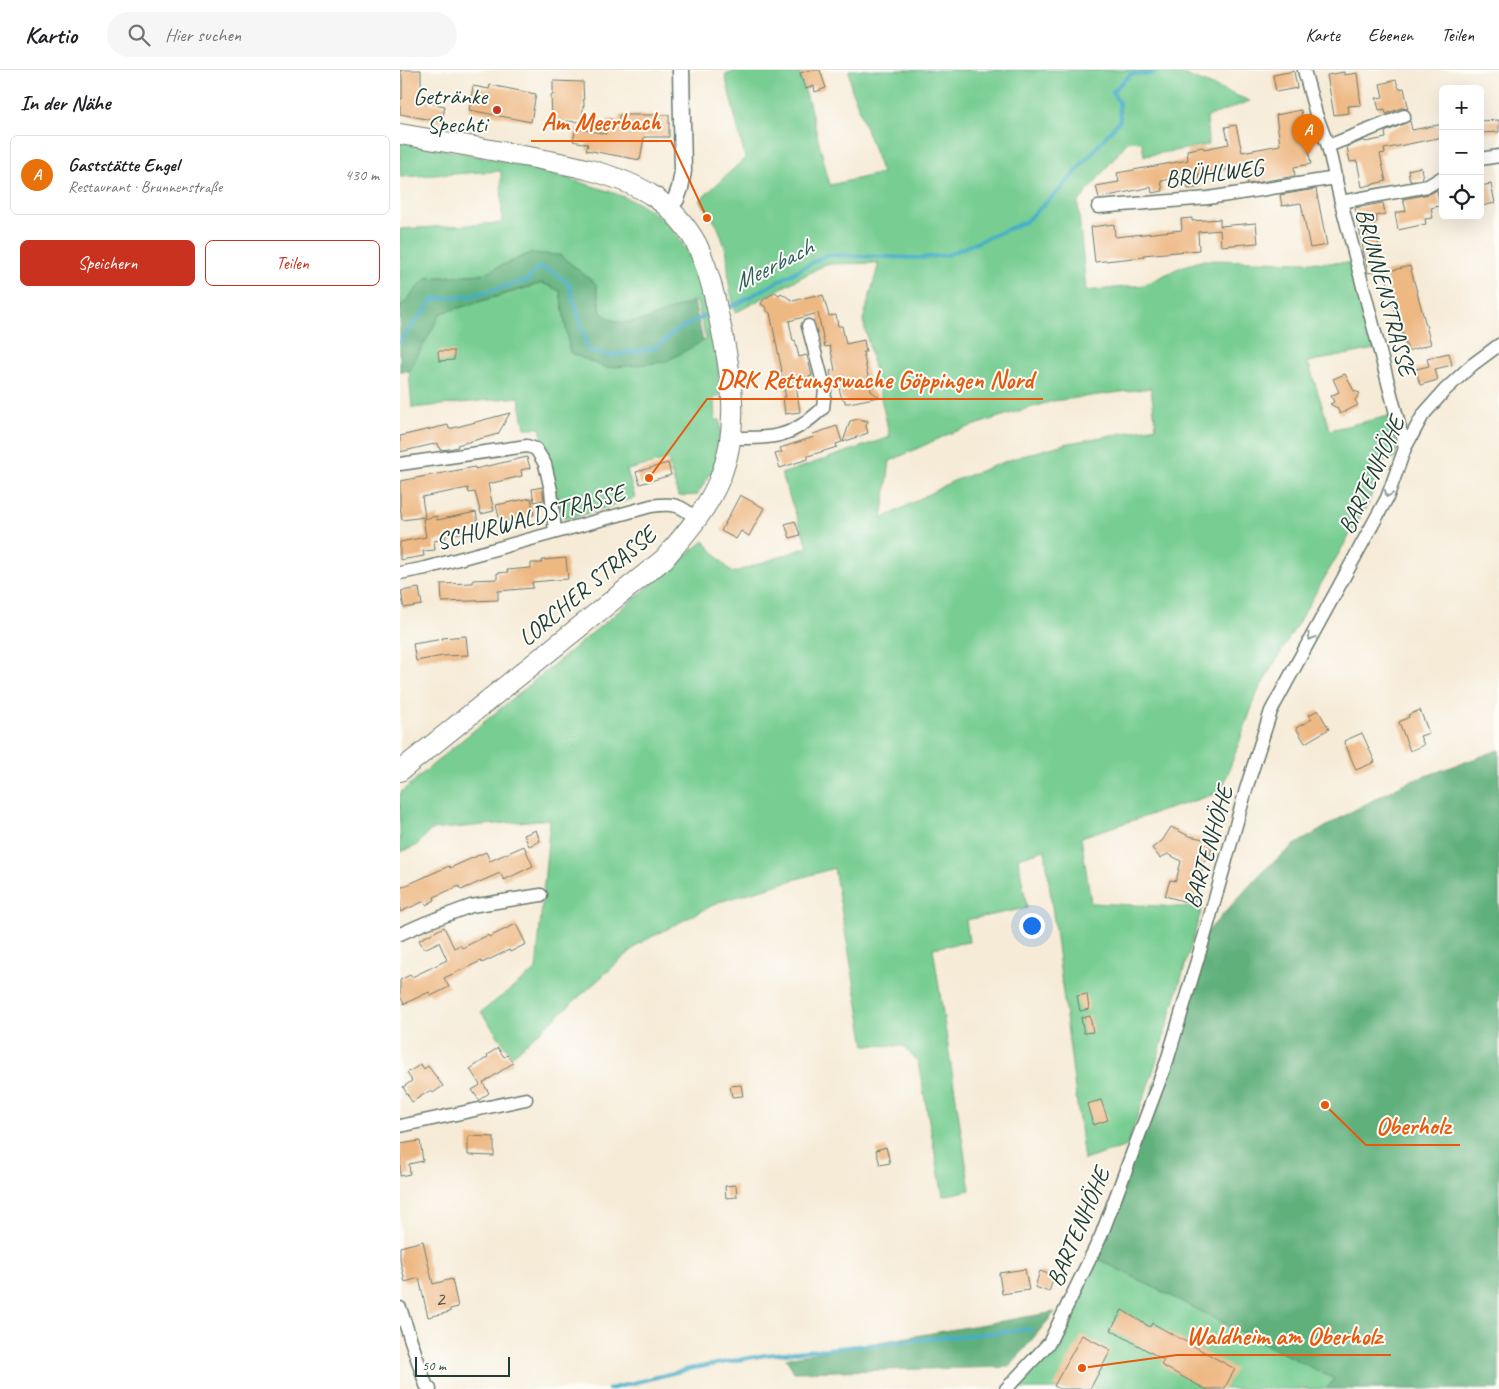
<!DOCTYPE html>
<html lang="de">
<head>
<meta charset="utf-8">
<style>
  body { margin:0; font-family:Caveat,sans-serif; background:#f6f6f6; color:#202124 }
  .controls { position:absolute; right:15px; top:15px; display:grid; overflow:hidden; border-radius:8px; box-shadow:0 5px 20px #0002 }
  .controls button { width:45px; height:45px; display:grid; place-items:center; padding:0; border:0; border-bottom:1px solid #e0e0e0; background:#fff; color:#202124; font:25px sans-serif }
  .scale { position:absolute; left:15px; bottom:12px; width:95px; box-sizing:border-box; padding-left:5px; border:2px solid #1f3d34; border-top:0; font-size:14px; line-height:18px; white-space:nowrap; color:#1f3d34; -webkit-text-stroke:4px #fdfcf7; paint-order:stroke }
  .you { position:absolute; left:631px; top:855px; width:18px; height:18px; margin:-12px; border:4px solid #fff; border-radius:50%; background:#1a73e8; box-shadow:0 0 0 8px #1a73e833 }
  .badge { display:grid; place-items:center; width:32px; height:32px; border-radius:50%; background:#c8321e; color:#fff; font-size:16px; font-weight:700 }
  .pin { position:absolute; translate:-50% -41px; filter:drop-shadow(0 1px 2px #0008) }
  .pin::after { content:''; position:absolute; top:26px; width:18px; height:15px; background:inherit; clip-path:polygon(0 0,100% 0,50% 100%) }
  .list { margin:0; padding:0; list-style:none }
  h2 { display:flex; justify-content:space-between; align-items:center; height:65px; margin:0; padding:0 20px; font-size:21px }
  h2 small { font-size:16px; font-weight:400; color:#757577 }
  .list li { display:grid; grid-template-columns:32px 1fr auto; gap:15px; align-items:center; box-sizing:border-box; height:80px; margin:0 10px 10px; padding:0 10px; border:1px solid #e0e0e0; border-radius:8px }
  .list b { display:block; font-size:19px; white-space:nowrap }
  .list p { margin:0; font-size:16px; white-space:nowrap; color:#757577 }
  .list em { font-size:16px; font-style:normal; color:#757577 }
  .actions { display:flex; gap:10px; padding:15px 20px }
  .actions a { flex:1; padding:11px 0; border:1px solid #c8321e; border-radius:8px; text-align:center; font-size:18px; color:#c8321e }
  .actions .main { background:#c8321e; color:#fff }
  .icon { flex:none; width:28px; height:28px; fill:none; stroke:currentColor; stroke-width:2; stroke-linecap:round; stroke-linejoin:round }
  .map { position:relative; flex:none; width:1099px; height:1319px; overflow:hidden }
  header { display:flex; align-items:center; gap:30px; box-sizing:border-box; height:70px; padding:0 25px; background:#fff; border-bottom:1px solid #e0e0e0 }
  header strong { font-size:24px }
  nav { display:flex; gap:28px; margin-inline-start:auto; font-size:18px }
  .search { width:350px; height:45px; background:#f6f6f6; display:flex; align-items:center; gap:12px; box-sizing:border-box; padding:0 18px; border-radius:28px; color:#757577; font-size:19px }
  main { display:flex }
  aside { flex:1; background:#fff }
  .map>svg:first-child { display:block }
</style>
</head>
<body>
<header>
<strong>Kartio</strong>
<div class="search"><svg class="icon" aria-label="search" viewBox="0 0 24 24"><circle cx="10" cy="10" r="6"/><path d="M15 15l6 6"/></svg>Hier suchen</div>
<nav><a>Karte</a><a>Ebenen</a><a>Teilen</a></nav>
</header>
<main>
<aside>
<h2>In der Nähe<small></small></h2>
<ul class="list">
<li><span class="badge" style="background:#e8710a">A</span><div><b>Gaststätte Engel</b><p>Restaurant · Brunnenstraße</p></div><em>430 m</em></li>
</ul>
<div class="actions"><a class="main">Speichern</a><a>Teilen</a></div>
</aside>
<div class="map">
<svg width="1099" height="1319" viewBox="0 0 1099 1319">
  <rect width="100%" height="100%" fill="#fdfcf7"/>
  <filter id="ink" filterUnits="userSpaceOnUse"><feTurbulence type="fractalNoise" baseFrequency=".02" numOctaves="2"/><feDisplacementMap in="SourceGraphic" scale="10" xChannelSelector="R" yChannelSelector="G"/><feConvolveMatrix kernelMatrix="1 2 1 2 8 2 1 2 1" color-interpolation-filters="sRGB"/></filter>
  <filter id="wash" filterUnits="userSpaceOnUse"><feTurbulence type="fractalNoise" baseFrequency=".0096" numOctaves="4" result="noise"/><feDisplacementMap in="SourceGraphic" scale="20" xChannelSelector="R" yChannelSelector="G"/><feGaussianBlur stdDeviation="1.12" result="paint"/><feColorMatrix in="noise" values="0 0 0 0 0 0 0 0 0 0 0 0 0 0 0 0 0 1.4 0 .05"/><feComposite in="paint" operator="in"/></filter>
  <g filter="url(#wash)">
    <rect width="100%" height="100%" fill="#f6ebd7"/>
    <g fill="#77cd92" stroke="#4b8563" fill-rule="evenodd">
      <path d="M340,0H398L408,30L430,115L482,103L451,17L449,0H773L850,31L807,47L808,75L744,86L742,72L728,71L678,133L686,221L744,215L781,197L804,190L951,193L975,279L908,292L930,360L989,346L996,372L999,374L995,388L982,392L969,432L858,621L821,722L681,767L691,833L802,838L757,990L727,1076L684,1090L645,780L618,788L627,838L566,850L569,872L533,878L570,1120L543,1126L518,992L503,976L465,975L434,798L319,832L240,873L112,986L81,942L136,900L150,749L31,760L16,776L0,782V723L44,685L304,471L332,503L408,477L381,404L490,367L463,250L479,193L426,194L335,243L329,214L327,183L318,157L300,130L345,88L325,5ZM751,318L756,357L664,374L612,389L551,412L482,449L490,391L551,363L602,346L653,331Z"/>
      <path d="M0,72C65,83 130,95 192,116C218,124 243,132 264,151C285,170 295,197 302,224L306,223L310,233L305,234L307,248L312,247L318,289L319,327L314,328L315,350H320L321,376L312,406L308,404L307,409L297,425L278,426L268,390L227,400L235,428L176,447L165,448L160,442L140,358H125L119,327L12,338L9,301L41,243L143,213L160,221L170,283L303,271L306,269L297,232C271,237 247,255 218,252C213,251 206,246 201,243L196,214L131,183L82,204L26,208L0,238V159L102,153L101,101L0,107Z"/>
      <path d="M696,1188L934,1309L927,1319H620L615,1315L658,1265Z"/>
    </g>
    <g fill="#61b07c" stroke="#407658">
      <path d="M131,183L160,185L196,214L201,243C206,246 213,251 219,252C248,255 267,238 294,232L303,271L265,292L206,298L170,283L160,221L142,213L41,243L9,301H0V238L26,208L82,204Z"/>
      <path d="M1099,680V1319H927L934,1309L696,1188L805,864L863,801L893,776L949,743L1003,714Z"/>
      <path d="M655,1242L609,1297L394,1302L386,1288Z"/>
    </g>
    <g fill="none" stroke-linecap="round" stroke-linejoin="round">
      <g stroke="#47aec7" stroke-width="4">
        <path d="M322,239L337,234L426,185L521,188L547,185L625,152L662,118L720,50L719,32L712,22L731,4H748L762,0"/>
        <path d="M0,272L34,229L70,226L100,218L128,210L138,197L153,202L169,214L188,280L210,286L255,278L279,259L311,243"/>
        <path d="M209,1319L289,1299L365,1285L631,1259"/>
      </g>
    </g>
    <g id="blocks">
      <g fill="#eeb883">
        <path d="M0,0H21V26L30,28L29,33L45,36L42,52L0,44V29H2V7Z"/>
        <path d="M410,0H420L426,18L415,22L414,16L405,19L400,3Z"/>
        <path d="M894,1L897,18L876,22L873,5Z"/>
        <path d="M944,2V5L957,3L961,35L948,36L949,43L934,45L927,5Z"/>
        <path d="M996,10L999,19L1004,18L1008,36H1007L1008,39L1001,38L986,44L985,39L979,40L976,28L983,27L980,14Z"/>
        <path d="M153,11L183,12L184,36H183V52L160,51V50H152L151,25H153Z"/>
        <path d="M90,15L136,24L131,52L69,40L73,16L89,19Z"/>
        <path d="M901,40L911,94L894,97L895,106L848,114L845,97L798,104L800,117L788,119L785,106L761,111L763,121L752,123L751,117L699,128L696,116L719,112L717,103L788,90L787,80L803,77L804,79L829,74L825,57L836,55L842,82L880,75L876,45Z"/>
        <path d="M219,45H269V67H244L240,90L186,80L188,74L173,71L176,58L206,64L208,49L219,51Z"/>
        <path d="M1099,50V62L1080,63V51Z"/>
        <path d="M1010,51L1012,60L1043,54V67L984,79L985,83L980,84L986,111L962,117L957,91L950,92L947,77L964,70L965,72L986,68L985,62Z"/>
        <path d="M1021,97L1023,109L1010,111L1008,100Z"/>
        <path d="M1091,114L1095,133L1082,136L1080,116Z"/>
        <path d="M916,119L927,175L910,178L901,133L882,136L880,125Z"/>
        <path d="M1037,120L1040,136L1031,138L1033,148L1025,149L1026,154L998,160L995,143L1006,141L1003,129L1029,124Z"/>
        <path d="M983,133L985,144L976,146L977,152H974L979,177L973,178L978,201L968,203L955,138Z"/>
        <path d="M792,148V151L820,149V156L856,153L858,173L821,176L820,160L798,162L799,180L743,185L744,187L695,192L691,157L714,154L715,167L782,160L781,149Z"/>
        <path d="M1010,196L1031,274L1008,281L989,221H990L985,202Z"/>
        <path d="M375,222L379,225L381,223L393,231L416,225V227L423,225L429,246L436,245L438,256H442L446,274L464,270L466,282H463L471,321L479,327L449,333H445V330L442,329L437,311L432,312L430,301L435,300L430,276L425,277L418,243L389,251L393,271L395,270L399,287L407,285L412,306L404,308L405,312L396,314L400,342L385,344L383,327H386L380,302L382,301L370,243L366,240L367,238L361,234L363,230Z"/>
        <path d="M38,281H54V290L39,291Z"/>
        <path d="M1049,283L1052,295L1035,299L1038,310L1020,315L1016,299L1029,296L1027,288Z"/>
        <path d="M945,304L954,321L960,323L955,330L958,335L940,344L937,338L930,334L934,332L931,326L939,322L933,309Z"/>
        <path d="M110,343L98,364L57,375L58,377L49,379L40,380L38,373L0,382V366L48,355L49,359Z"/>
        <path d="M458,349L468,351L466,356L468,363L443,372L450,351Z"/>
        <path d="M437,356L442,372L436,374L437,377L408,386V389L380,398L375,384L382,382L380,378L414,367L413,364Z"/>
        <path d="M127,387L130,398L121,400L122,406L88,414L94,441L81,444L75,422L69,423L68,418L22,427L25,447L2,450L0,436V411L75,397V399Z"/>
        <path d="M268,393L271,405L240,414L236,402Z"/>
        <path d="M142,417L144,430L134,432L132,419Z"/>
        <path d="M340,425L364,438L349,466L341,461L336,469L321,461Z"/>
        <path d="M131,428L134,445L100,452L96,435Z"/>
        <path d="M76,442L79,459L45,466L46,469L34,471L35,480L23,481L24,486L0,490V472L26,467L23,449L37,446V450Z"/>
        <path d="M395,451L400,465L390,468L385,454Z"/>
        <path d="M166,488L168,509L132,512L133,518L98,521V530L42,532L41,514L73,513V510L97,509V503L108,502L107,500L131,498V493H142V490Z"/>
        <path d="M19,518L22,535L4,538L1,521Z"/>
        <path d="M66,566L68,585L43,586L16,591L13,574L43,569L42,568Z"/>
        <path d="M918,640L929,659L905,673L896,658L912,649L909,645Z"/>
        <path d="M1020,640L1029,663L1020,666L1024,675L1010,681L999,652L1009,647L1008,645Z"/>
        <path d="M962,663L975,692L956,700L944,671Z"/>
        <path d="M771,757L789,766L813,771L810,786L804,791L794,834L765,826L770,810L776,811L781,791L768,784L760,788L752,778L762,771Z"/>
        <path d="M136,760L140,771L129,776L124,765Z"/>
        <path d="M124,776L133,796L104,810L100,803L61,820L59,816L34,827L35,830L26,835L25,831L0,842V818L49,796L50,798L86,782L90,791Z"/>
        <path d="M116,854L126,874L110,882L109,880L82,893L81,891L44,908L49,917L31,926L29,922L4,934L0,926V910L10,905L12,907L47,890L39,872L24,879L19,870L44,857L54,878L60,875L62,878L88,865L89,867Z"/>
        <path d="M687,924L689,939L680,941L677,926Z"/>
        <path d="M690,946L693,962L684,963L681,948Z"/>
        <path d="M98,978L104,987L107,985L113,993L83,1013L89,1023L79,1030L72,1020L80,1015L70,999L88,987L87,985Z"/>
        <path d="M21,994L24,999L28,996L43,1016L33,1023L31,1020L12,1032L3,1017L12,1011L7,1003Z"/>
        <path d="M341,1015L343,1026L332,1027L330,1016Z"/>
        <path d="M701,1030L708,1050L693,1055L687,1034Z"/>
        <path d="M68,1066L94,1067V1086L68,1085Z"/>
        <path d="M20,1071L23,1091L9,1094L10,1104L0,1106V1074Z"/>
        <path d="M486,1077L490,1093L480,1095L476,1080Z"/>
        <path d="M336,1115L337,1127L326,1128L325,1116Z"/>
        <path d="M23,1171L33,1214L52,1209L58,1237L50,1239V1242L28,1247L19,1208L5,1212L0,1190V1177Z"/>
        <path d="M625,1199L629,1220L602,1224L599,1203Z"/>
        <path d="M640,1201L654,1206L649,1222L635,1217Z"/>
        <path d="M722,1240L750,1257L752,1253L835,1299L824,1319H805L761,1295L764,1290L711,1260Z"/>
        <path d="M682,1265L711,1280L690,1319H660L654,1316Z"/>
      </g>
    </g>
  </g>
  <g filter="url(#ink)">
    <use href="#blocks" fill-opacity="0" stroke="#6a7a6d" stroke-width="1"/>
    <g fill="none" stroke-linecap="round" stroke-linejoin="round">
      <g stroke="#6a7a6d" stroke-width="15">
        <g id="minor">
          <path d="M904,0L916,44L928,76L941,132L1005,378"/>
          <path d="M928,76L1004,46"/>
          <path d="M1080,89L1099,86"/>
          <path d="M941,132L1028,116L1043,107"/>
          <path d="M698,137L808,128L936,108"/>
          <path d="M331,368C374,368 390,369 423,338L425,320L408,256"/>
          <path d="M0,394L127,376L136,379L145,394L151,420L155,462"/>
          <path d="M0,503L26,498L251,436C273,433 281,434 297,450"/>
          <path d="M0,864L25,853L71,836L141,825"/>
          <path d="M0,1056L126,1029"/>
          <path d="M0,1238L26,1315L30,1319"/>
          <path d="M606,1319L649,1273L701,1166L767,991L805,864L847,716L871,641L987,428L1005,378L1023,345L1045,320L1072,295L1099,275"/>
        </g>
      </g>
      <g stroke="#6a7a6d" stroke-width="19">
        <path id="tertiary" d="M269,139L276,129L280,118L283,101L281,0"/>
      </g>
      <g stroke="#6a7a6d" stroke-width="22">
        <path id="primary" d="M0,64C41,71 82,78 123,86C163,93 218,103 253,126C270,137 286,155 296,173C308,197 314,222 319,248C331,301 341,356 320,408C307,440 286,463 264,489L0,701"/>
      </g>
      <use href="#minor" stroke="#fff" stroke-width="12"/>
      <use href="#tertiary" stroke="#fff" stroke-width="16"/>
      <use href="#primary" stroke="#fff" stroke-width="20"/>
    </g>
    <defs><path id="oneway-chevron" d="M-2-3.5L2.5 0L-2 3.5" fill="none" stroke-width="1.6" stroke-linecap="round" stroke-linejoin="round" transform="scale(1.25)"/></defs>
    <g stroke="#8f9e9a">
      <use href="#oneway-chevron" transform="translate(988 424) rotate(112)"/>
      <use href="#oneway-chevron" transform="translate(911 567) rotate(119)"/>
    </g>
  </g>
  <circle fill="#c8321e" stroke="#fdfcf7" stroke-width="2" cx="97" cy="40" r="5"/>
  <g text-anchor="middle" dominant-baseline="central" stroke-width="4" stroke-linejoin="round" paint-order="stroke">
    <g font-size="21" fill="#535c48">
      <text x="40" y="1229">2</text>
    </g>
    <g font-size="24" fill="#1f3d34" stroke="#fdfcf7" text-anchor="end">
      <text x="87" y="26">Getränke<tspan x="87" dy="28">Spechti</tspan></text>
    </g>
    <g font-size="24" fill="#1f3d34" stroke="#fdfcf7">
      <text transform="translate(814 103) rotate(-7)">BRÜHLWEG</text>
      <text transform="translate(986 222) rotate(75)">BRUNNENSTRASSE</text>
      <text transform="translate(971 405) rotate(-65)">BARTENHÖHE</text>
      <text transform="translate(130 447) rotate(-15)">SCHURWALDSTRASSE</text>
      <text transform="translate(187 516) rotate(-40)">LORCHER STRASSE</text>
      <text transform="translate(808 777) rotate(-74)">BARTENHÖHE</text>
      <text transform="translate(678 1157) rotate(-67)">BARTENHÖHE</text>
    </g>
    <g font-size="25" font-style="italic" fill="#2b5f60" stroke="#fdfcf7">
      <text transform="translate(373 195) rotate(-27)">Meerbach</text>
    </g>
  </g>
  <path fill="none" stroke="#e8590c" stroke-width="2" d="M307 148L271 71H131M249 408L307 329H643M925 1035L966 1075H1060M682 1298L777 1285H991"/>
  <g fill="#e8590c" stroke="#fdfcf7" stroke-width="2">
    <circle cx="307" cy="148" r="5"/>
    <circle cx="249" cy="408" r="5"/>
    <circle cx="925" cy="1035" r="5"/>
    <circle cx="682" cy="1298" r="5"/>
  </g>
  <g font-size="25" text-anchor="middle" font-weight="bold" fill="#e8590c" stroke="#fdfcf7" stroke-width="4" stroke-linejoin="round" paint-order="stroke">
    <text x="201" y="60">Am Meerbach</text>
    <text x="475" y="318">DRK Rettungswache Göppingen Nord</text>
    <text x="1013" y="1064">Oberholz</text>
    <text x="884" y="1274">Waldheim am Oberholz</text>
  </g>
</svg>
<div class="controls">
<button>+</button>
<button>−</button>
<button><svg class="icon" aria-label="locate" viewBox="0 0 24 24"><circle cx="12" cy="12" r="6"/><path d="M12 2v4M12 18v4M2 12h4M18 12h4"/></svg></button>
</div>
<div class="scale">50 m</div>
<div class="you"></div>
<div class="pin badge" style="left:908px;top:85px;background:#e8710a">A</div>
</div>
</main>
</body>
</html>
